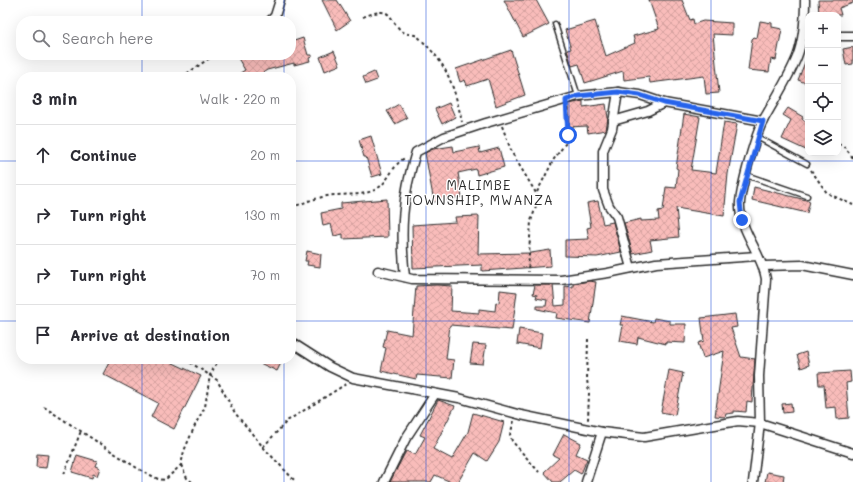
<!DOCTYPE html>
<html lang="en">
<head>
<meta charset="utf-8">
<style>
  body { margin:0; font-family:Mali,sans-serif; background:#f2f2f3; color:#2b2b33 }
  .controls { position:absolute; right:12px; top:12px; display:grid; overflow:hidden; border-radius:8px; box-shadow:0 4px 16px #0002 }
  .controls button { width:36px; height:36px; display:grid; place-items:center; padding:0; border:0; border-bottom:1px solid #e1e1e2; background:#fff; color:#2b2b33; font:20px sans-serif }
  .stop { position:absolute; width:12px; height:12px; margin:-9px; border:3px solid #2563eb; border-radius:50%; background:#fff }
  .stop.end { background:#2563eb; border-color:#fff; box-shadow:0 1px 4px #0008 }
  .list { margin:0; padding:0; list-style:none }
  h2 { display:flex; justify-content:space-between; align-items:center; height:52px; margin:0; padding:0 16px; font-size:17px }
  h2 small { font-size:13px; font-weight:400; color:#7c7c81 }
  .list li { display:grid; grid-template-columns:26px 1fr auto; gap:12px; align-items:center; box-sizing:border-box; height:60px; padding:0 16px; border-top:1px solid #e1e1e2 }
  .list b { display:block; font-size:15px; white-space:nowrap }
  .list em { font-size:13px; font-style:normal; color:#7c7c81 }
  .icon { flex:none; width:22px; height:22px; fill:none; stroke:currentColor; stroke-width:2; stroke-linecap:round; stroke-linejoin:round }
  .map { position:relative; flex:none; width:853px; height:482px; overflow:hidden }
  .search { position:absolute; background:#fff; box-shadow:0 4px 16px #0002; left:16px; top:16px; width:280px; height:44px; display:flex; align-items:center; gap:10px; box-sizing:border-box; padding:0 14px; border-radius:16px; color:#7c7c81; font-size:15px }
  .panel { position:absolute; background:#fff; box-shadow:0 4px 16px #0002; left:16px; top:72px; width:280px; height:292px; border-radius:16px }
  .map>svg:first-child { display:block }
</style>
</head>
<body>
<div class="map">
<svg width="853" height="482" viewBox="0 0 853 482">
  <defs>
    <pattern id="building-cross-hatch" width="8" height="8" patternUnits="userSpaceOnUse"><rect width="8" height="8" fill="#f9bcba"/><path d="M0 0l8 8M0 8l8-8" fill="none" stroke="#d6a2a0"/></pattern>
  </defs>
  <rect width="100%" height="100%" fill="#fff"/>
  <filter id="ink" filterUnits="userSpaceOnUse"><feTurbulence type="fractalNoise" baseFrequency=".025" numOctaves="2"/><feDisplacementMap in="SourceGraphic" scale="8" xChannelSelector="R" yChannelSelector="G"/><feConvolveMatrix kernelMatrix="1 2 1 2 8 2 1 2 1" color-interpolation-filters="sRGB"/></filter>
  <g filter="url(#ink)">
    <g fill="url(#building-cross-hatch)" stroke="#2b2b2b">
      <path d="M322,0H337L350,21L337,30Z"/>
      <path d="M504,0H536L549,24L523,37Z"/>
      <path d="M649,0H682L690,20L693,19L694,24L703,21L732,23V35L713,34L719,93L706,94L704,76L650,83L649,77L624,80L623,71L585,83L579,64L572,66L567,50L571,49L565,30L595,21L606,56L635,43L633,36L659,29Z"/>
      <path d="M818,0H853V3L839,8L841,15H819Z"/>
      <path d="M760,21L772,23V27L782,29L776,60L771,59L769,72L748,70L752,39L754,37L757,38Z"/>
      <path d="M303,38L308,55H312V57L309,58L310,61L294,65V63L267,70L257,77H234L245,70L236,55H291V44L295,43L294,41Z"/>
      <path d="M853,47V64L846,65L843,49Z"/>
      <path d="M511,50L525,95L496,106L488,79L467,86L465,80L460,82L456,69Z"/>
      <path d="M334,51L340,65L325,71L320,57Z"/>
      <path d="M807,57H808V84L798,80Z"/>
      <path d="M374,72L377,80L366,84L363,77Z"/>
      <path d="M583,101V107L606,104L608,118L606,130L588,133L587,126L569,127V104Z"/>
      <path d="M449,103L455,117L442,124L435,109Z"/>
      <path d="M399,104L407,118L395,124L387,111Z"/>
      <path d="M788,108L803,117L802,119L808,124V151L782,139L791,120L783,115Z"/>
      <path d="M684,114L700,117L691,170L716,173L724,122L737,124L728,174L724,216L676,208L679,237L650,240L652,250L633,254L624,223L641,219V221L659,220L658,211L663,210L666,187L676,188L678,169L676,168Z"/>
      <path d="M371,136L382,174L372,177L366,157H364L359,140Z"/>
      <path d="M453,146L454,152L479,147L480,153L499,148L504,167L477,175L476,169L458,173L462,197L434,202L425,153L433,149Z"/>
      <path d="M754,187L810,201L807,213L752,200Z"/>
      <path d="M387,199L388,237L343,239V234L334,236L331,224L323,226L321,213L341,209V203Z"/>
      <path d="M598,201L603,224L613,222L621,252L597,257L565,256V240L589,239L587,228L591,227L587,203Z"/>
      <path d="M479,216L478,254L531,253L550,250L551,266L482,271V265L413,268L412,225L456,222L455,217Z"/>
      <path d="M307,251L321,254L320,267L307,265L308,261H305Z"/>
      <path d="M589,281L596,282L590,323L556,318L557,313L537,309V306H546L547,300L536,298L537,295L533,294L535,285H553L555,306L565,305V286L573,287V284Z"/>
      <path d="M437,285L452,286L451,311L479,313V309L495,311L496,302L499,303L500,290L517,292L512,330L450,325L446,359L454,360L452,378L417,375L416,379L381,371L386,348L383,347L387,330L412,335L416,286Z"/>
      <path d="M735,314L737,327L731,328L741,357L755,359L752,402L747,401L746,412L734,411V413L726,414L725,417L715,416L724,351L703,358L698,343L704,341L701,318Z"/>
      <path d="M622,316L653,322L654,318L670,321V324H686L685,343L666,342V344L638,337L637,344L620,341L623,325H620Z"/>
      <path d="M519,329L542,333L540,348L517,344Z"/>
      <path d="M473,344L486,345L483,364L470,363Z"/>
      <path d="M806,352L809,365L801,368L797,355Z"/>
      <path d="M111,359H173L171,362L201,376L174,429L151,417L158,403L103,374Z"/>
      <path d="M251,359H283L277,371Z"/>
      <path d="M669,370L683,373L675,415L661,412Z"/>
      <path d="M850,371L851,382L846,383L849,418L837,419L836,407L826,408L824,385H819L818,373Z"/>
      <path d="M438,400L455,406L433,449L452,459L468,432L473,413L504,422L499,442L487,461L475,453L458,482H451L435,475L431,482H390L406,451L415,455L425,437L420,435Z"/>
      <path d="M791,403L792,412L783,413L782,404Z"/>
      <path d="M564,434L581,443L576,454L587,459L581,474L574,470L560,482H553L544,472L559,458L553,455Z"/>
      <path d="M37,454L48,455L46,468L36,467Z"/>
      <path d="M77,455L97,461L95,466L100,468L97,476L93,474L92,478L72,472Z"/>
      <path d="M767,472L784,475L783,482H765Z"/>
    </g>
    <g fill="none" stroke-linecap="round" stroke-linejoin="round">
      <g stroke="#2b2b2b" stroke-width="7">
        <g id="lane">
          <path d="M555,24L578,96"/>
          <path d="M757,137L807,164"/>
          <path d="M746,175L807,196"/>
        </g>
      </g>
      <g stroke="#2b2b2b" stroke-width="11">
        <g id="street">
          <path d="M270,21L275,16L280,0"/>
          <path d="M838,36H853"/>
          <path d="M618,92L612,129L603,151V190L609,206L617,217L631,268"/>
          <path d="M613,121L648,111L664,103"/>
          <path d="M764,266L802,265L853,275"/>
          <path d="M378,271L412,279L561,280L608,273L656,263L757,256"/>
          <path d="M405,277C400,231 402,197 416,152L444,137L486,123L578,96L618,92L640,95L664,103L763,121"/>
          <path d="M291,342L330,367L353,378L459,398L521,415L602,432L644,437L738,421L760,423L853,453"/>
          <path d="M384,482L406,438L435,394"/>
          <path d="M586,482L602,432"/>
          <path d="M753,482L760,423L759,376L766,279C762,252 738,230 740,202C742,184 755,135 764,119C775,99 788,79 797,57C804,39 805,19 805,0"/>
        </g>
      </g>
      <g stroke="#2b2b2b" stroke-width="2" stroke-dasharray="3 3" stroke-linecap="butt">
        <path d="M363,17C397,3 386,22 405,33C409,35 414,34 417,36C422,40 426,45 430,49C450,70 456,95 462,122"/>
        <path d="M182,77L214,55"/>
        <path d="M502,126L512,153L539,198L531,221L528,272"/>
        <path d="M838,144L845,147L853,158"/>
        <path d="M811,170L827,193L853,205"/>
        <path d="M537,192L554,159L568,140L567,107"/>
        <path d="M291,206C300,206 306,201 315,199C322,197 329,195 336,195C351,194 365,196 378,188C390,180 392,165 405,158"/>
        <path d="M588,339L587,380L589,393L588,420"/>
        <path d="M185,359L217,380L235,413L263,447L296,482"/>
        <path d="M44,407L137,468L158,479L165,480L181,465L184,451L196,423L205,407L210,375L219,359"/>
        <path d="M514,421L510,435L512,441L539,472"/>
        <path d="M263,447L287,421L346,384"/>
        <path d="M181,465L187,478L192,482"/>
        <path d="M64,474L81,431"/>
      </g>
      <use href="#lane" stroke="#fff" stroke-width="4"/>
      <use href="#street" stroke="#fff" stroke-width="8"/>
    </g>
  </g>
  <g fill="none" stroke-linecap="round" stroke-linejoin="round" filter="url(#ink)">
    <path stroke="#2563eb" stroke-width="5" d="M568,135L566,100L578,96L618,92L640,95L664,103L763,121L740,202L742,220"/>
  </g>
  <path fill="none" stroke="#1d4ed8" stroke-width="1" stroke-opacity="0.55" d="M142,0V21M284,0V21M426,0V482M569,0V482M711,0V482M142,55V77M284,55V77M0,161H21M291,161H853M0,321H21M291,321H853M142,359V482M284,359V482"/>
  <g text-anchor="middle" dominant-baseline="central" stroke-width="3" stroke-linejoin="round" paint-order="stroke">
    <g font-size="13" letter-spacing="1" fill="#2b2b2b" stroke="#fff">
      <text x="479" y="184">MALIMBE<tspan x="479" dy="15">TOWNSHIP, MWANZA</tspan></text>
    </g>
  </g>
</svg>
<div class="controls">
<button>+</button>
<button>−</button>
<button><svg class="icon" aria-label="locate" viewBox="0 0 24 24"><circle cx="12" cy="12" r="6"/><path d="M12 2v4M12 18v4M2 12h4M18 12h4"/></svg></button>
<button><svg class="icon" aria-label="layers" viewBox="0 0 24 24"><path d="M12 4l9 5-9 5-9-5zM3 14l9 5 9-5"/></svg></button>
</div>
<div class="stop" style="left:568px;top:135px"></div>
<div class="stop end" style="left:742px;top:220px"></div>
<div class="search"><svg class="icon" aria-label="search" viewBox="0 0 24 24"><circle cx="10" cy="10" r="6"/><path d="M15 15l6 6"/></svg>Search here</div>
<section class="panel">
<h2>3 min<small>Walk · 220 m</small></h2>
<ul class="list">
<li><svg class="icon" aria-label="ahead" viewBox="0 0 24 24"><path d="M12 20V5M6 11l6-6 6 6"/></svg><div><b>Continue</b></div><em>20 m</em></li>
<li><svg class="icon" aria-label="right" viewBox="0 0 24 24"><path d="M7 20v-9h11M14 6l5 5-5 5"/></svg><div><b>Turn right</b></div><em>130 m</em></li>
<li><svg class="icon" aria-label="right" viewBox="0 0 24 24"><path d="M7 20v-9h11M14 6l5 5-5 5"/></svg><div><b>Turn right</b></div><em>70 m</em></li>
<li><svg class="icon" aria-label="arrive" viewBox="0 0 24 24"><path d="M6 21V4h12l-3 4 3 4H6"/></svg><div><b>Arrive at destination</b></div></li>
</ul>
</section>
</div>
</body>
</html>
